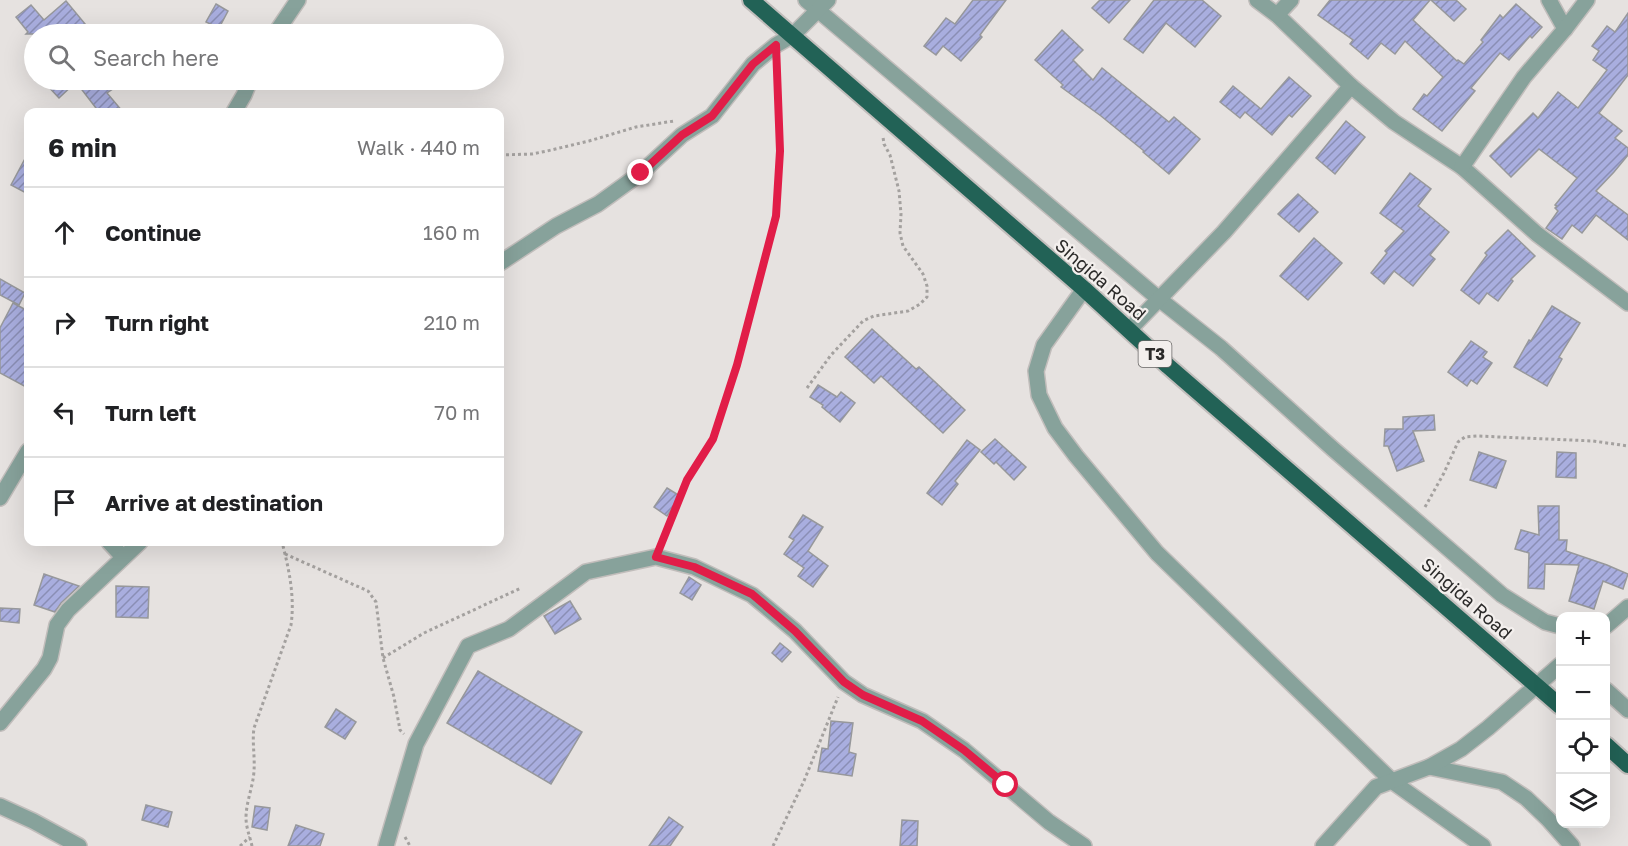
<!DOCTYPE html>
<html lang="en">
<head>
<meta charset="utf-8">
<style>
  body { margin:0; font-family:"Golos Text",sans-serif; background:#f6f6f6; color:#202124 }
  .controls { position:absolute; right:18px; bottom:18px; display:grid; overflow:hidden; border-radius:12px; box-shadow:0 6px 24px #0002 }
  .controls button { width:54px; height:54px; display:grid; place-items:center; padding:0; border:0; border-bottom:2px solid #e0e0e0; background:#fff; color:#202124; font:30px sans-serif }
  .stop { position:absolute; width:18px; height:18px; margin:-14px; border:4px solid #e11d48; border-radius:50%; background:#fff }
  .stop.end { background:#e11d48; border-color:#fff; box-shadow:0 2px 6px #0008 }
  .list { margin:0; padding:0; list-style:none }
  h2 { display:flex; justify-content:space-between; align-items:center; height:78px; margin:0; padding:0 24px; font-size:26px }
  h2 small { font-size:20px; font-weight:400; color:#757577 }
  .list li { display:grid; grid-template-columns:39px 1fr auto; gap:18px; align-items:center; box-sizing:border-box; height:90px; padding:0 24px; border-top:2px solid #e0e0e0 }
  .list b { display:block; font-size:22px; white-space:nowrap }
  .list em { font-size:20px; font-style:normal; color:#757577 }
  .icon { flex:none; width:33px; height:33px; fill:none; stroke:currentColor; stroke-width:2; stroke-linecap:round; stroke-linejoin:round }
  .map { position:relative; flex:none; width:1628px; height:846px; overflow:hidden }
  .search { position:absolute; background:#fff; box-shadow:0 6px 24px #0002; left:24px; top:24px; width:480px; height:66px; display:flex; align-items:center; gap:15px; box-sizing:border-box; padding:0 21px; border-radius:33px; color:#757577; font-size:22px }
  .panel { position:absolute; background:#fff; box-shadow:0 6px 24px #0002; left:24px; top:108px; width:480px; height:438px; border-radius:12px }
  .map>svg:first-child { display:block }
</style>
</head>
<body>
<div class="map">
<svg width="1628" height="846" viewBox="0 0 1628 846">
  <defs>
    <pattern id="building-hatch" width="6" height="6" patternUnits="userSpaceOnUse" patternTransform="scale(1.5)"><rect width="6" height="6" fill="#a9aedf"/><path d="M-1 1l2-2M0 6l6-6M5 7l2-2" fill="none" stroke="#8a8eb5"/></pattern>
  </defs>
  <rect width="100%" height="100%" fill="#e6e2e0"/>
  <g fill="url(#building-hatch)" stroke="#97989b" stroke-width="1.5">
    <path d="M973,0H1006L980,35L982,37L961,61L943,46L936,55L924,46L946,18L955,24Z"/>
    <path d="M1100,0H1130L1109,23L1092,8Z"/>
    <path d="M1154,0H1202L1221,16L1195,47L1166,23L1143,53L1124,39Z"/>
    <path d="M1330,0H1430L1413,20L1457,61L1458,60L1464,64L1483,42L1481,40L1500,15L1503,18L1516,4L1542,27L1532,38L1530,36L1509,60L1500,53L1471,88L1475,91L1442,131L1413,109L1424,94L1427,96L1443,77L1405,41L1395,54L1381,43L1368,59L1350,44L1353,40L1318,15Z"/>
    <path d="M1431,0H1456L1466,9L1454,21Z"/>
    <path d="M66,1L86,25L74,34H26L28,32L16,17L31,5L44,20Z"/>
    <path d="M216,4L228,11L219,28L206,22Z"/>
    <path d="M1628,13V75L1599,113L1622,131L1615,138L1628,148V155L1614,172L1596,191L1628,215V240L1596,215L1582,233L1572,225L1562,239L1546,228L1558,211L1555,208L1557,206L1555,205L1577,178L1539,149L1511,177L1490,156L1533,113L1538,118L1558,92L1578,108L1607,70L1593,60L1599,51L1592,46L1607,26L1615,32Z"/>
    <path d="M1062,30L1083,50L1073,60L1093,80L1102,68L1169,122L1174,117L1200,139L1169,174L1143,152L1144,151L1101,116L1061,87L1063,85L1035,60Z"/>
    <path d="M1289,77L1311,96L1292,117L1289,115L1272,135L1245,112L1240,118L1220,102L1233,86L1261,109Z"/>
    <path d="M42,80H126L107,93L123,112H99L76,82L59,98Z"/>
    <path d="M1346,121L1365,137L1335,174L1316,158Z"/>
    <path d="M28,153V194L11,185Z"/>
    <path d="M1410,173L1431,189L1418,206L1449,232L1430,255L1435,259L1413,286L1394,271L1384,284L1371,273L1387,253L1385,251L1404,231L1380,213Z"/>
    <path d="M1298,194L1318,212L1299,232L1278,214Z"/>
    <path d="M1508,230L1535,256L1511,279L1513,281L1498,301L1487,293L1479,304L1461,290L1487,255L1485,253Z"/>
    <path d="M1314,238L1342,263L1308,300L1280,276Z"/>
    <path d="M0,279L25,293L19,305L0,295Z"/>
    <path d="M13,303L28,311V388L0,373V328Z"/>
    <path d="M1552,306L1580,323L1559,357L1562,359L1547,386L1514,367L1529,340L1531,341Z"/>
    <path d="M872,329L916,369L919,367L965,410L943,433L881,376L874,383L845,357Z"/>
    <path d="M1471,341L1487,352L1483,357L1492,363L1477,384L1471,380L1467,386L1448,372Z"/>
    <path d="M818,385L837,397L841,392L855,403L840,422L822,407L823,405L810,397Z"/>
    <path d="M1434,415L1435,430L1413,431L1424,461L1397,471L1388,446H1384L1385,429H1403V417Z"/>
    <path d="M995,439L1026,467L1014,480L996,462L994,464L981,452Z"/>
    <path d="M967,440L980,450L955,481L958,484L942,505L927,493Z"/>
    <path d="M1479,452L1506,461L1496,488L1470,480Z"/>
    <path d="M1557,452L1576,453V478L1556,477Z"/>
    <path d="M667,488L680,496L667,516L654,507Z"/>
    <path d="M1538,506H1559V540H1567L1566,551L1607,565L1628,574L1623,589L1603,581L1594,609L1569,601L1579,565L1545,564L1544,589L1528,588L1529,553L1515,549L1521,530L1539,535Z"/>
    <path d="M803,515L823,527L808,551L828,566L813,587L798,576L804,568L784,554L794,540L789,537Z"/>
    <path d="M44,574L79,586L61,603L55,612L34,605Z"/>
    <path d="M689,577L701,585L692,600L680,593Z"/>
    <path d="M116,586L149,587L148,618L116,617Z"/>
    <path d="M570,601L581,619L555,634L544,616Z"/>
    <path d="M0,608L20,609L19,623L0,621Z"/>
    <path d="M780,643L791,652L782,662L772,653Z"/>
    <path d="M478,671L582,732L551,784L447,723Z"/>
    <path d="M336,709L356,722L345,739L325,727Z"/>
    <path d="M831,721L853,723L849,752L856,754L852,776L818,771L822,748L828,749Z"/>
    <path d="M146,805L172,812L168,827L142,820Z"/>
    <path d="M255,806L270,808L267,830L252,827Z"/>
    <path d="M669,817L683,827L670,846H649Z"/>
    <path d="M902,820L918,821L917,846H900Z"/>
    <path d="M296,825L324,834L320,846H288Z"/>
  </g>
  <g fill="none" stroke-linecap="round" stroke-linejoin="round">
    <g stroke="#c1bdbb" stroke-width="18">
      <g id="minor">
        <path d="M806,0L1159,299L1221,348L1333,449L1502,595L1545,622L1560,626"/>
        <path d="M1257,0L1277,15L1351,86L1394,122L1462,167L1537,234L1628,303"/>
        <path d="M1549,0L1565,29"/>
        <path d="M1277,15L1291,0"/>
        <path d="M275,34L298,0"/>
        <path d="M234,112L244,95L250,80"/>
        <path d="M1462,167L1524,77L1565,29L1587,0"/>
        <path d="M500,263L556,226L598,204L641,173L682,135L712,116L753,64L776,45L793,35L828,0"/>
        <path d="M1084,289L1044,345L1036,371L1039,395L1055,428L1076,456L1157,553L1222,616L1393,782L1483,846"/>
        <path d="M1129,330L1224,232L1351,86"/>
        <path d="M0,498L28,451"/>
        <path d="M109,542L123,557"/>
        <path d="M1606,626L1628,607"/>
        <path d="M1606,690L1628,710"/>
        <path d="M0,723L44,669L50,658L57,625L68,610L140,542"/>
        <path d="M1429,767L1502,782L1526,798L1548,819L1572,846"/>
        <path d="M0,806L33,821L79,846"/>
        <path d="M386,846L416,744L468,646L509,629L586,572L656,557L694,567L752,595L795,631L844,682L863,695L922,721L964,750L1049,822L1084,846"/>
        <path d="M1323,846L1376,787L1429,767L1461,749L1488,728L1560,665"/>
      </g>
    </g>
    <g stroke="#c1bdbb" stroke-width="20">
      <g id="trunk">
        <path d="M751,0L1084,289L1168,366L1560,706"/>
        <path d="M1606,745L1628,765"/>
      </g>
    </g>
    <g stroke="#a4a19f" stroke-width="3" stroke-dasharray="3 3" stroke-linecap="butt">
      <path d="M500,155L532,154L547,151L589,141L636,127L674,121"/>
      <path d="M807,388L831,355L863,321L874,316L908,311L920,304L927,297V286L923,274L903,246L900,233L901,214L899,191L890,155L884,144L883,137"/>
      <path d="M1425,507L1444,473L1458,442L1465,437L1477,436L1593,441L1628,446"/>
      <path d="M662,541L687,480L713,439L737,365L776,216L780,151L776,66"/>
      <path d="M285,554L368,591L376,602L383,658L394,697L400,730L404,734"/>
      <path d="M383,658L424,633L521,588"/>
      <path d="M405,837L410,846"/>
      <path d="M240,846L250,837"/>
      <path d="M252,846C250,837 246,827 246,818C246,802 253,787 254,771C255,756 252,742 254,728L291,625C295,597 289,569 282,542"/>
      <path d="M773,846L804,781L838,697"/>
    </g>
    <use href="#minor" stroke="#87a29b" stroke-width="15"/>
    <use href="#trunk" stroke="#226256" stroke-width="16"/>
  </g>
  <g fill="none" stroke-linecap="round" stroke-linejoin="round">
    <path stroke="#e11d48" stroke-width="8" d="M641,173L682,135L712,116L753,64L776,45L780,151L776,216L737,365L713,439L687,480L656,557L694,567L752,594L795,631L844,682L863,695L922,721L964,750L1006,785"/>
  </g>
  <g text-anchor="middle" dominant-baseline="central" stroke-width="4.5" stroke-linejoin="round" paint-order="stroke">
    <rect fill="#f3efed" stroke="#676564" stroke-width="1.5" x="1138.5" y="341" width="33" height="26" rx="4.5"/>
    <g font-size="16" font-weight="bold" fill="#2b2a29">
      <text x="1155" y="354">T3</text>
    </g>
    <g font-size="18" fill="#2b2a29" stroke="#f3efed">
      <text transform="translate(1101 279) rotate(41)">Singida Road</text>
      <text transform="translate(1467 598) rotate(41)">Singida Road</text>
    </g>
  </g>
</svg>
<div class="controls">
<button>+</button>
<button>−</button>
<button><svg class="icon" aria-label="locate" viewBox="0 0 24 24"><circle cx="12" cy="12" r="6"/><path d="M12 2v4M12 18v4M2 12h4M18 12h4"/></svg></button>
<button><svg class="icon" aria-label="layers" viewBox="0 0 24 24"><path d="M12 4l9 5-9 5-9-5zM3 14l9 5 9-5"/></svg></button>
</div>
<div class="stop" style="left:1006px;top:785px"></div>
<div class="stop end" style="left:641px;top:173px"></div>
<div class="search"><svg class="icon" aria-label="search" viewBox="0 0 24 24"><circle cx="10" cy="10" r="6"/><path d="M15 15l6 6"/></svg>Search here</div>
<section class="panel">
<h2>6 min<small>Walk · 440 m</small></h2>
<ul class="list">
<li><svg class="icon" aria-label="ahead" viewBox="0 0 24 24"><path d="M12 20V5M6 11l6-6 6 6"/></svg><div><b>Continue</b></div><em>160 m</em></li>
<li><svg class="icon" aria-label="right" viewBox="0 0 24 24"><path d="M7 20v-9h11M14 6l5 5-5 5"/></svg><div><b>Turn right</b></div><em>210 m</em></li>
<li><svg class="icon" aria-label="left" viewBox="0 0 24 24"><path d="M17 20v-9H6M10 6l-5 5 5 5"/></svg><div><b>Turn left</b></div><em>70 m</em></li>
<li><svg class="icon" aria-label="arrive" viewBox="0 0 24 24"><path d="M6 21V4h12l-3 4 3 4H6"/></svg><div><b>Arrive at destination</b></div></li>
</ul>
</section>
</div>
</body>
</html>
